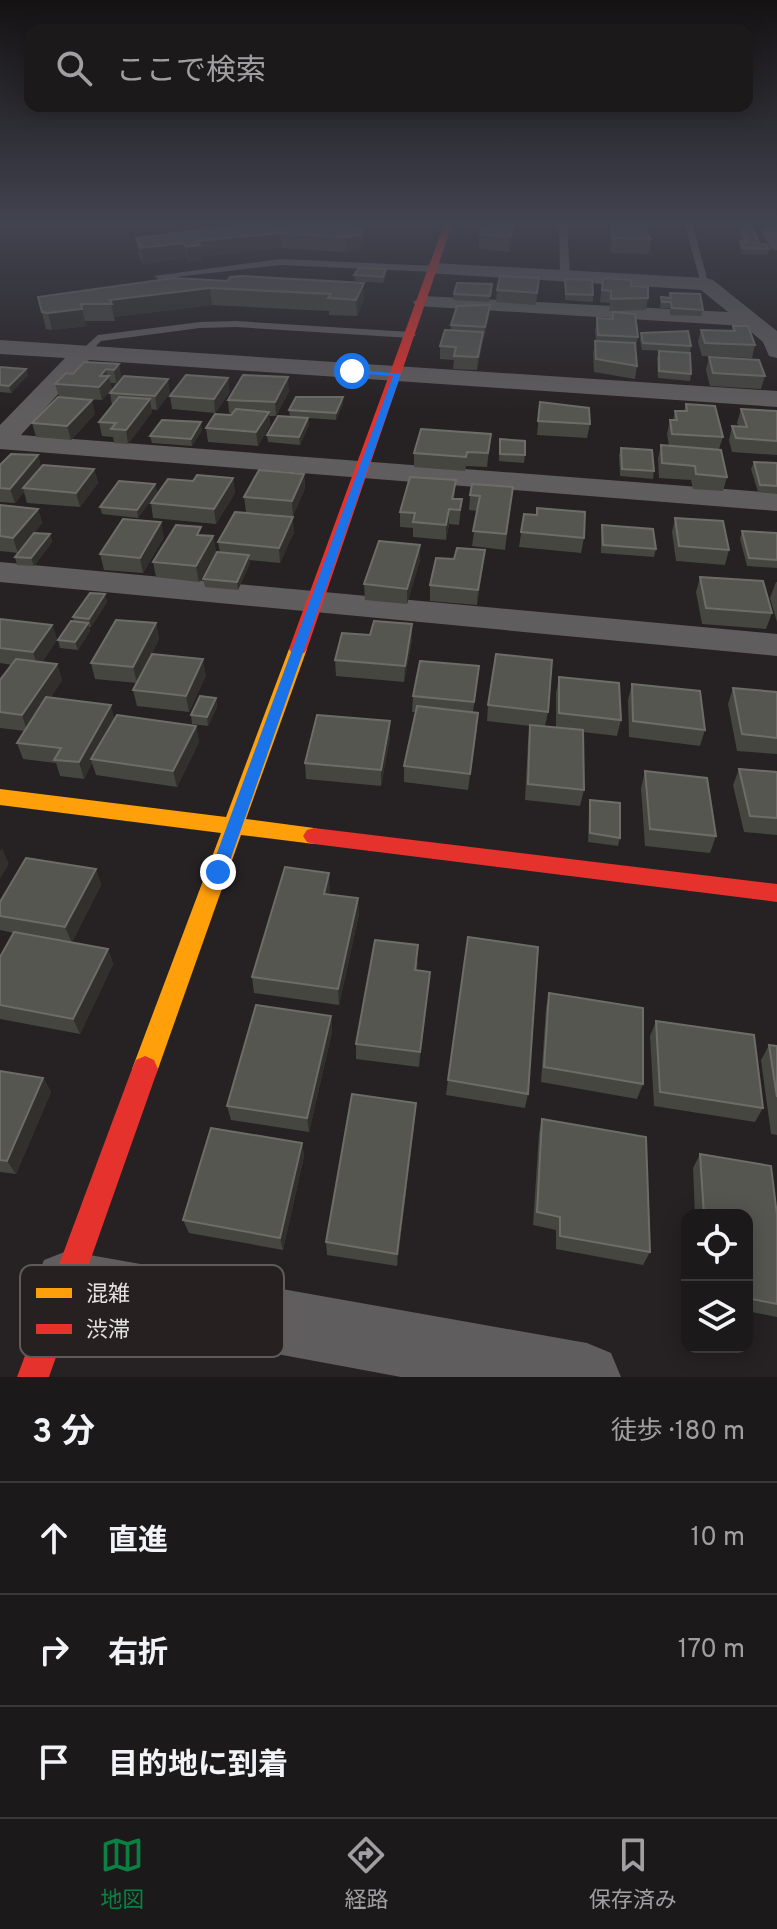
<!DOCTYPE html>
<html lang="ja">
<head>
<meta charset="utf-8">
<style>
  body { margin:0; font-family:Overpass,"Noto Sans JP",sans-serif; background:#292627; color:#f1f3f6 }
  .controls { position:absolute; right:24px; bottom:24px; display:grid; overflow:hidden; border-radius:16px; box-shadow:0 4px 20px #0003 }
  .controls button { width:72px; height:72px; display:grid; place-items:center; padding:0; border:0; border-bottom:2px solid #3a3839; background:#1c191a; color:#f1f3f6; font:40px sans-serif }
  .stop { position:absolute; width:24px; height:24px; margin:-18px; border:6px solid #1a73e8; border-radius:50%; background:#fff }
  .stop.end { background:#1a73e8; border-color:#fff; box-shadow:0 2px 8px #0008 }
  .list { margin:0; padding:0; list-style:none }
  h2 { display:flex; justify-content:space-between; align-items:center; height:104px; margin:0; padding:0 32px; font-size:34px }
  h2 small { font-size:26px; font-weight:400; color:#a0a0a2 }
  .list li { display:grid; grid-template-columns:52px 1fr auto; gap:24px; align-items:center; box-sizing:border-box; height:112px; padding:0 32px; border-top:2px solid #3a3839 }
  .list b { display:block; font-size:30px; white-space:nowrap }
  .list em { font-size:26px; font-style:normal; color:#a0a0a2 }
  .icon { flex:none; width:44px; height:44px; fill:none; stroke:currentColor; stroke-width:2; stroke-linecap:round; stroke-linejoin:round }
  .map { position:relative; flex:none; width:777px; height:1377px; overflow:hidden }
  .search { position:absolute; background:#1c191a; box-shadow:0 4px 20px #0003; left:24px; right:24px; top:24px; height:88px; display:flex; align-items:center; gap:20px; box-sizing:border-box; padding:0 28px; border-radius:16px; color:#a0a0a2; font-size:30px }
  .sheet { height:440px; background:#1c191a }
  nav { display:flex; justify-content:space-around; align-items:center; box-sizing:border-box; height:112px; border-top:2px solid #3a3839; background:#1c191a; font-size:22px; color:#a0a0a2 }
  nav a { display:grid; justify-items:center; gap:4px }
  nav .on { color:#0b8043 }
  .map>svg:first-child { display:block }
</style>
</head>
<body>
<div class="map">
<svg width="777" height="1377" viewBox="0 0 777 1377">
  <rect width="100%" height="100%" fill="#262122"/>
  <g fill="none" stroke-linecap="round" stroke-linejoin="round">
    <g fill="#605d5e" fill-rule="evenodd">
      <path d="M559,222H567L570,276L565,279L560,276Z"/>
      <path d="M684,222H692L709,286L701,284Z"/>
      <path d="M281,259L434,266L439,269L434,272L281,265L159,279L154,276Z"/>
      <path d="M236,321L411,332L416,335L411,338L236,327L200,328L101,341L87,355L78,353L98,335L200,322Z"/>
    </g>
    <g fill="#605d5e" fill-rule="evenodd">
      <path d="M771,222H777V250L771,249L761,231Z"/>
      <path d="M434,263L706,278L713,280L777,331V358L769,356L763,342L744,326L416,306L413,302L423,296L728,312L701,290L427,273L424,269L427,265Z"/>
      <path d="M0,340L777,391V407L89,360L21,435L777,493V511L0,449V425L65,358L0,354Z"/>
      <path d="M0,562L777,634V656L0,582Z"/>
      <path d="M67,1251L587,1343L611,1353L621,1377H401L67,1315L44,1306L35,1283L44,1260Z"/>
    </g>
    <path fill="#ff9f0a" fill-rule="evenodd" d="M298,644L307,649L246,819L314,828L321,830L325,836L321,842L314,844L241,835L158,1069L154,1078L145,1082L136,1078L132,1069L221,833L0,805V789L226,817L289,649Z"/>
    <g fill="#e5322d" fill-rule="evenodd">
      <path d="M445,222H453L307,649L304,653H292L289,649Z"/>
      <path d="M314,828L777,884V902L314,844L307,842L303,836L307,830Z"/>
      <path d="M145,1056L154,1060L158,1069L49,1377H17L132,1069L136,1060Z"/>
    </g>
  </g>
  <g fill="#45463f">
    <path d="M301,222L364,243L360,250L345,252L281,248L201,256L202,260L188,262L186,258L143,264L138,253L136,238L279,228Z"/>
    <path d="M516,222L509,252L479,249L480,234Z"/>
    <path d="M609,222H645L647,234L651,239L649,254L611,253Z"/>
    <path d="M739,224L760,244L769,249L767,255L742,254L739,247L740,241H743L738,230Z"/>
    <path d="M354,275H386L383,283L355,281Z"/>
    <path d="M230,277L364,299L357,316L329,315V311L212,305L114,317L115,321H84L86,326L52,330L46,329L38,297L227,281Z"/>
    <path d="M539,278L536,305L496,302L497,290Z"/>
    <path d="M603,278L631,286L648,298L646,310L609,311L610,303L600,302Z"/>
    <path d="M565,279L593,295V302L565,300Z"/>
    <path d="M492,284L489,302L453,300L454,294Z"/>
    <path d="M670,293L703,310L701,316L670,315V308H660L661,297L669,298Z"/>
    <path d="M490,305L489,317L483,340L477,370L453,369L454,360L440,359V346L451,330V325Z"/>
    <path d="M613,312L638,337L635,349L637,366L635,379L594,372L593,353L596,341L595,331L597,318L612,319Z"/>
    <path d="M733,326L755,345L752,358L702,356L698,342L701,330L731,331Z"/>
    <path d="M641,333L691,346L690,352L642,350L640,340Z"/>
    <path d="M659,351L691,374L690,381L658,378L657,358Z"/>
    <path d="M709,357L765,376L761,389L710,386L706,370Z"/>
    <path d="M119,364L121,377L116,383H110L112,389L102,400L59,397L55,384L73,374Z"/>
    <path d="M0,367L28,375L11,393L0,392Z"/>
    <path d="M289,391L276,416H269L270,425L258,446L208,442L206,428L231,415L233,413H229L228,400Z"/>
    <path d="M230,392L215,413L172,409L170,396Z"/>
    <path d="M110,393H170L157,410L151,409L152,412L128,444L114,443L113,437L102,436L99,422L112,405Z"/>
    <path d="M343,397V404L336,420L308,418L309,425L300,445L268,442L267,435L290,417L289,410Z"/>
    <path d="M540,402L590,424L587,438L537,435Z"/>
    <path d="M686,404L723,437L719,449L727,477L723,491L693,489L691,480L659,478L658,459L661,445L669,446L667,434L670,420H673L675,411H684Z"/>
    <path d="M741,409L777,411V455L732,452L729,440L732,426L739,427L737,423Z"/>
    <path d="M95,414L71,440L36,437L32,423Z"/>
    <path d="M202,430L192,446L152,443L150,436Z"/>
    <path d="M491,434L487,467L466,466L465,471L414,467V453Z"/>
    <path d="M500,439L525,455L524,463L499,461Z"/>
    <path d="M621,448L654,471L653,479L620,476L619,455Z"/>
    <path d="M38,455L41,467L94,469L98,483L80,507L27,503L24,492L15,503L0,502V465Z"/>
    <path d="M754,462L777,463V494L758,492L751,469Z"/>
    <path d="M304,474L305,488L293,516L246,512L244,497Z"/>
    <path d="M233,478L235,493L216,524L153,518L151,503L193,481Z"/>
    <path d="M456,480L454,499H462L459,525L449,524L446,540L413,537V528L400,527V512Z"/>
    <path d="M155,484L157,492L138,518L102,514L100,507Z"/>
    <path d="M513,487L505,550L472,546L477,511L469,510L470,495Z"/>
    <path d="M0,505L38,509L42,523L34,533L50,534L52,542L34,566L17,565L15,557L18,553L0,551Z"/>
    <path d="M524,514L584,538L581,553L519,547Z"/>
    <path d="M675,518L729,550L725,565L676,561L672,532Z"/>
    <path d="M602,525L656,549L654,557L601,553V533Z"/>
    <path d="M742,531L777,533V568L747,566L740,539Z"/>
    <path d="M294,532L280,563L249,560L250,563L238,590L205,587L203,579L220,553L218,542Z"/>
    <path d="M203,535L213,536L216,551L199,582L156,577L153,562Z"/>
    <path d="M164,537L143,573L104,570L100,554Z"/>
    <path d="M420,560L407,604L365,600L364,584Z"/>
    <path d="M483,565L477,605L430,601V585Z"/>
    <path d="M700,577L772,613L766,629L702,624L696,592Z"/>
    <path d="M776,582H777V622L770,598Z"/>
    <path d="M105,594L107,602L91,627H89L90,631L78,650L60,648L58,640L74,622L73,617Z"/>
    <path d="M0,619L52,625L57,640L42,662L57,664L62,680L50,698L115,720L196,726L199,742L177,787L96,775L92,763L84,779L60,776L56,763L23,759L17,743L25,731L0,728V680L12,665L0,663Z"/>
    <path d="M156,623L159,639L139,679L206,675L189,712L137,706L133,690L137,683L95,679L91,663Z"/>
    <path d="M412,624V640L404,682L336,676L335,660L370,635Z"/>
    <path d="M479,666L473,712L477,729L468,790L404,782V766L416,712H412L413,696Z"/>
    <path d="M559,677L621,720L617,736L583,732L584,790L580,806L525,800L528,741L530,726L487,721L488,705L548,712L545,726L556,728V693Z"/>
    <path d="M632,684L705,730L700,746L629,737L628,700Z"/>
    <path d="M733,688L777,692V754L737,751L728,704Z"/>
    <path d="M216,698L217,707L208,726L192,724L191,715Z"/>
    <path d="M390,737L381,786L306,779L305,763Z"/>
    <path d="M739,769L777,772V835L744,832L733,785Z"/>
    <path d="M645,771L716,836L710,853L645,846L641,788Z"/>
    <path d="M590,800L620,838L618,846L588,842L589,808Z"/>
    <path d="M96,869L101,885L72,942L108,949L113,964L80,1034L0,1019V957L14,933L0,930V902Z"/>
    <path d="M330,889L329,894L359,914L339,1005L254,993L252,977Z"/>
    <path d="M418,961L417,970L430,972L419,1067L356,1059V1044Z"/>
    <path d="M549,993L643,1084L637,1099L541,1082L546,1008Z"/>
    <path d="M331,1016L332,1032L309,1132L231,1120L227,1106Z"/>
    <path d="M656,1021L763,1108L755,1122L654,1106L650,1036Z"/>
    <path d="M769,1045L777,1046V1135L771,1134L761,1060Z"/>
    <path d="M0,1071L43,1078L51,1092L16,1174L0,1172Z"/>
    <path d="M448,1080L528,1094L525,1108L446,1095Z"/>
    <path d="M416,1103L415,1118L397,1266L327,1255L326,1242Z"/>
    <path d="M542,1119L650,1252L643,1265L556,1249V1230L533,1225L539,1133Z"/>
    <path d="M302,1143L304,1156L283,1250L189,1233L183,1220Z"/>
    <path d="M700,1154L777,1215V1317L747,1311V1215H695L693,1168Z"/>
  </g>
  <g fill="#31302c">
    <path d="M514,222H516L509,252L510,237Z"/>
    <path d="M364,228V243L360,250L345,252V237Z"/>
    <path d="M280,233L281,248L201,256L202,260L188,262L186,247L197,241Z"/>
    <path d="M184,243L186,258L143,264L141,248Z"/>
    <path d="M364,283V299L357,316L356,300Z"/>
    <path d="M210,288L212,305L114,317L110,300Z"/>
    <path d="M490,305L489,317L484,340L485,327Z"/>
    <path d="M82,309L86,326L52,330L48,313Z"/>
    <path d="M483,332L482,345L477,370L478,357Z"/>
    <path d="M119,364L121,377L116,383L114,370Z"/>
    <path d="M26,369L28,375L11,393L9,386Z"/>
    <path d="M106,369L107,378L109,376L112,389L102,400L99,387L100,376Z"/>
    <path d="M288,377L289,391L276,416L275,402Z"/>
    <path d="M228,378L230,392L215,413L214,399Z"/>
    <path d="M168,379L170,393L157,410L155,396Z"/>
    <path d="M343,397V404L336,420V413Z"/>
    <path d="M150,399L152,412L128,444L126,430Z"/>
    <path d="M92,400L95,414L71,440L67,426Z"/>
    <path d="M269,412L270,425L258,446L256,432Z"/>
    <path d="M308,418L309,425L300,445L299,437Z"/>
    <path d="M201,422L202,430L192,446L191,439Z"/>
    <path d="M38,455L42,470L23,488L24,492L15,503L10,489Z"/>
    <path d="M94,469L98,483L80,507L76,493Z"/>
    <path d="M304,474L305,488L293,516L292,501Z"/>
    <path d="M233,478L235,493L216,524L214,509Z"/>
    <path d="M155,484L157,492L138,518L137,510Z"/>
    <path d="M38,509L42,523L18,553L13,538Z"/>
    <path d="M449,509V524L446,540V525Z"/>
    <path d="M293,517L294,532L280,563L279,548Z"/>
    <path d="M161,522L164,537L143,573L140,558Z"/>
    <path d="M50,534L52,542L34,566L31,558Z"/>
    <path d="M213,536L216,551L199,582L196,566Z"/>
    <path d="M420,545V560L407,604V589Z"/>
    <path d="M485,550L483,565L477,605L478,590Z"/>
    <path d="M249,555L250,563L238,590L237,582Z"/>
    <path d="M105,594L107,602L91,627L89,619Z"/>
    <path d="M88,623L90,631L78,650L75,642Z"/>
    <path d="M156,623L159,639L137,683L133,667Z"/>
    <path d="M412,624V640L404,682L405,666Z"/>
    <path d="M52,625L57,640L38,668L33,652Z"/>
    <path d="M203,659L206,675L189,712L186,696Z"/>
    <path d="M57,664L62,680L27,731L22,715Z"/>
    <path d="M216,698L217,707L208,726L207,717Z"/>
    <path d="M111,705L115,721L91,759L92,763L84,779L79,762Z"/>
    <path d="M478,713L477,729L468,790L470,774Z"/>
    <path d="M390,721V737L381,786V770Z"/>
    <path d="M196,726L199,742L177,787L173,771Z"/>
    <path d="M2,848L9,864L0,879V851Z"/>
    <path d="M96,869L101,885L72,943L65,927Z"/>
    <path d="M329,873L330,889L325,910L324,894Z"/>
    <path d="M358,898L359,914L339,1005L338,989Z"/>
    <path d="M108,949L113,964L80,1034L73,1019Z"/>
    <path d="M430,972L429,987L419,1067L420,1052Z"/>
    <path d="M331,1016L332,1032L309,1132L307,1118Z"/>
    <path d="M43,1078L51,1092L16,1174L7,1161Z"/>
    <path d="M416,1103L415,1118L397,1266V1254Z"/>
    <path d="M302,1143L304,1156L283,1250L280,1238Z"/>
  </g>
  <g fill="#565651" stroke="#6d6c67" stroke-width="2">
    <path d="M301,222L364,228L360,235L345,237L280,233L197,241L200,245L186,247L184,243L141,248L136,238L248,224L279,228Z"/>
    <path d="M484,222H514L510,237L480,234Z"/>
    <path d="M612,222H645L647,234L651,239L613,238Z"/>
    <path d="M739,224L751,225L760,244H766L769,249L743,248L740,241L747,242Z"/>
    <path d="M359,268L386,269L383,277L354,275Z"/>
    <path d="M241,276L364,283L356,300L328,298L331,294L210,288L110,300L112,304H81L82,309L48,313L42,312L38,297L174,278L227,281L230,277Z"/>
    <path d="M500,276L539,278L537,293L497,290Z"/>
    <path d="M603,278L631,280V286L648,287V298L611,299V291L602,290Z"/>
    <path d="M565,279L592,280L593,295L566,294Z"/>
    <path d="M457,283L492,284L490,296L454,294Z"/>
    <path d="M670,293L700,294L703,310L672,308L671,302H662L661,297L671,298Z"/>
    <path d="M490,305L485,327L451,325L457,306Z"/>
    <path d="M613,312L635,314L638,337L598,335L597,318L613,319Z"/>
    <path d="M733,326H748L755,345L705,343L701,330L735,331Z"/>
    <path d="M445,330L483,332L478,357L454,356L456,347L440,346Z"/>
    <path d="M688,331L691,346L643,343L641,333Z"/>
    <path d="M595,341L635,343L637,366L596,359Z"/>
    <path d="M659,351L690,353L691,374L659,371Z"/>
    <path d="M709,357L759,360L765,376L713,373Z"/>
    <path d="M84,362L119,364L114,370L106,369L100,376H109L99,387L55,384L66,373L73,374Z"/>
    <path d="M0,367L26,369L9,386L0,385Z"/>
    <path d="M186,375L228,378L214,399L170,396Z"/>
    <path d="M243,375L288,377L275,402L228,400Z"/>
    <path d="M124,376L168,379L155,396L110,393Z"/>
    <path d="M58,397L92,400L67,426L32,423Z"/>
    <path d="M119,397L150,399L126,430L111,429L116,423L99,422Z"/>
    <path d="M296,397H343L336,413L289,410Z"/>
    <path d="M540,402L589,408L590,424L538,421Z"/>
    <path d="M686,404L715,406L723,437L672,434L670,420H677L675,411H687Z"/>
    <path d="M236,409L269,412L256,432L206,428L215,414L231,415Z"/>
    <path d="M741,409L777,411V441L736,438L732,426L747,427Z"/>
    <path d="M278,416L308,418L299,437L267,435Z"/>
    <path d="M162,420L201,422L191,439L150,436Z"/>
    <path d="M421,429L491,434L488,453L467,452L466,457L414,453Z"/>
    <path d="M500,439L525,441V455L500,454Z"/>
    <path d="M661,445L721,450L727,477L696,474L695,466L662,463Z"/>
    <path d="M621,448L652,450L654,471L622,469Z"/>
    <path d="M11,454L38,455L10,489L0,488V465Z"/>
    <path d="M754,462L777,463V486L760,485Z"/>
    <path d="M43,465L94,469L76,493L23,488Z"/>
    <path d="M259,470L304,474L292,501L244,497Z"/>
    <path d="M197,475L233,478L214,509L151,503L168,479L193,481Z"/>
    <path d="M410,477L456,480L452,499H462L460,510L449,509L446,525L413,522L415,513L400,512Z"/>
    <path d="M119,481L155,484L137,510L100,507Z"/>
    <path d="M472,484L513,487L506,534L473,531L480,496L470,495Z"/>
    <path d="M0,505L38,509L13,538L0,536Z"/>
    <path d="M537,508L585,512L584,538L521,532L524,514L537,515Z"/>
    <path d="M235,512L293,517L279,548L218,542Z"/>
    <path d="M675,518L723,521L729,550L679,546Z"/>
    <path d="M123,519L161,522L140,558L100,554Z"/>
    <path d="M176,525L201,527L197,535L213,536L196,566L153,562Z"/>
    <path d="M602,525L653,529L656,549L603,545Z"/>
    <path d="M742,531L777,533V560L749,558Z"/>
    <path d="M34,533L50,534L31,558L15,557Z"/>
    <path d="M379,541L420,545L407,589L364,584Z"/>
    <path d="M457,548L485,550L478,590L430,585L436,558L454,559Z"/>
    <path d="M217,552L249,555L237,582L203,579Z"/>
    <path d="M700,577L763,581L772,613L706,608Z"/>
    <path d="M90,593L105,594L89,619L73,617Z"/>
    <path d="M0,619L52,625L33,652L0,648Z"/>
    <path d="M116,620L156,623L133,667L91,663Z"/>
    <path d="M71,621L88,623L75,642L58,640Z"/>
    <path d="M374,621L412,624L405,666L335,660L342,633L370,635Z"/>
    <path d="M152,654L203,659L186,696L133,690Z"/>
    <path d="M496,654L552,660L548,712L488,705Z"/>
    <path d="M16,659L57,664L22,715L0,712V680Z"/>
    <path d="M420,661L479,666L474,702L413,696Z"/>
    <path d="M559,677L619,683L621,720L559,713Z"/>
    <path d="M632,684L700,691L705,730L633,721Z"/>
    <path d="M733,688L777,692V738L742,734Z"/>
    <path d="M200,696L216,698L207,717L191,715Z"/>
    <path d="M46,697L111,705L79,762L54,760L61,748L17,743Z"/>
    <path d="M417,706L478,713L470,774L404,766Z"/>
    <path d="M117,715L196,726L173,771L91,759Z"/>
    <path d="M317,715L390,721L381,770L305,763Z"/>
    <path d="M530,725L583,730L584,790L528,784Z"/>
    <path d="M739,769L777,772V818L750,816Z"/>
    <path d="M645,771L707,778L716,836L650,829Z"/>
    <path d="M590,800L620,803V838L590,833Z"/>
    <path d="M26,858L96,869L65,927L0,916V902Z"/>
    <path d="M285,867L329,873L324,894L358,898L338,989L252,977Z"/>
    <path d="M14,932L108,949L73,1019L0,1005V957Z"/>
    <path d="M468,937L538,947L528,1094L448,1080Z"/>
    <path d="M375,940L418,945L415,970L430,972L420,1052L356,1044Z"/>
    <path d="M549,993L643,1008V1084L544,1067Z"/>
    <path d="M256,1005L331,1016L307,1118L227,1106Z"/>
    <path d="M656,1021L754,1035L763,1108L660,1092Z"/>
    <path d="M769,1045L777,1046V1097Z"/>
    <path d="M0,1071L43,1078L7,1161L0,1160Z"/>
    <path d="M352,1094L416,1103L397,1254L326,1242Z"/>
    <path d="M542,1119L646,1137L650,1252L560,1236V1217L537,1212Z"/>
    <path d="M211,1128L302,1143L280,1238L183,1220Z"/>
    <path d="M700,1154L771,1166L777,1215V1304L747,1298V1215H704Z"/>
  </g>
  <linearGradient id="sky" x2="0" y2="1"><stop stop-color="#151213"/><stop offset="0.54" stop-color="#41434f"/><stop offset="1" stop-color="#41434f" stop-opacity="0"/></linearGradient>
  <rect width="777" height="414" fill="url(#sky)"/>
  <path fill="#1a73e8" d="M349,369L401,374L226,872L218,878L210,872L393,376L352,373Z"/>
  <rect x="20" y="1265" width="264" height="92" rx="12" fill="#272021" stroke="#605a5b" stroke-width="2"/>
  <rect x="36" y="1288" width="36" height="10" fill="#ff9f0a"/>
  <rect x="36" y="1324" width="36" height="10" fill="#e5322d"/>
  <g font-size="22" fill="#e5e0e1">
    <text x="86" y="1301">混雑</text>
    <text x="86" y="1337">渋滞</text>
  </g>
</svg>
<div class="controls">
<button><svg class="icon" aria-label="locate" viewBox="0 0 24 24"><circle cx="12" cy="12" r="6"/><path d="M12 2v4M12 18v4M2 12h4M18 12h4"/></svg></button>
<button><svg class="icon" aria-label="layers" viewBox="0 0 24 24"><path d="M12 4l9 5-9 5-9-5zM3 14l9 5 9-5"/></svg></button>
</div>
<div class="stop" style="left:352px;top:371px"></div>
<div class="stop end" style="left:218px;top:872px"></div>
<div class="search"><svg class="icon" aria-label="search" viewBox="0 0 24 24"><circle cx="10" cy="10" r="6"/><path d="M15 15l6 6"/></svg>ここで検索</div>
</div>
<section class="sheet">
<h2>3 分<small>徒歩 · 180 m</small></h2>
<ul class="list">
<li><svg class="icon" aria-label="ahead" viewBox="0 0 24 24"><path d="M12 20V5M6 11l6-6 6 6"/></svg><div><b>直進</b></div><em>10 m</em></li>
<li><svg class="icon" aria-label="right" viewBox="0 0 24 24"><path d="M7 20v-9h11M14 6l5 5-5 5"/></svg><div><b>右折</b></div><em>170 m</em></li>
<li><svg class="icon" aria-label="arrive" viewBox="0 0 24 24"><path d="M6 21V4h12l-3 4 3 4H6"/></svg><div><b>目的地に到着</b></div></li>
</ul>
</section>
<nav>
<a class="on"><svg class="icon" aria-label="map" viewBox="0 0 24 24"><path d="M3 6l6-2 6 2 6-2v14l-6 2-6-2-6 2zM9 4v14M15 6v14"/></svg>地図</a>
<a><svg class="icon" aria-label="directions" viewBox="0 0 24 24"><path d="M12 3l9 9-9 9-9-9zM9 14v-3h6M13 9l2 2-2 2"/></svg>経路</a>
<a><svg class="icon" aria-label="saved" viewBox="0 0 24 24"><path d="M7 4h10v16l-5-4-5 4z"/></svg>保存済み</a>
</nav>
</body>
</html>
